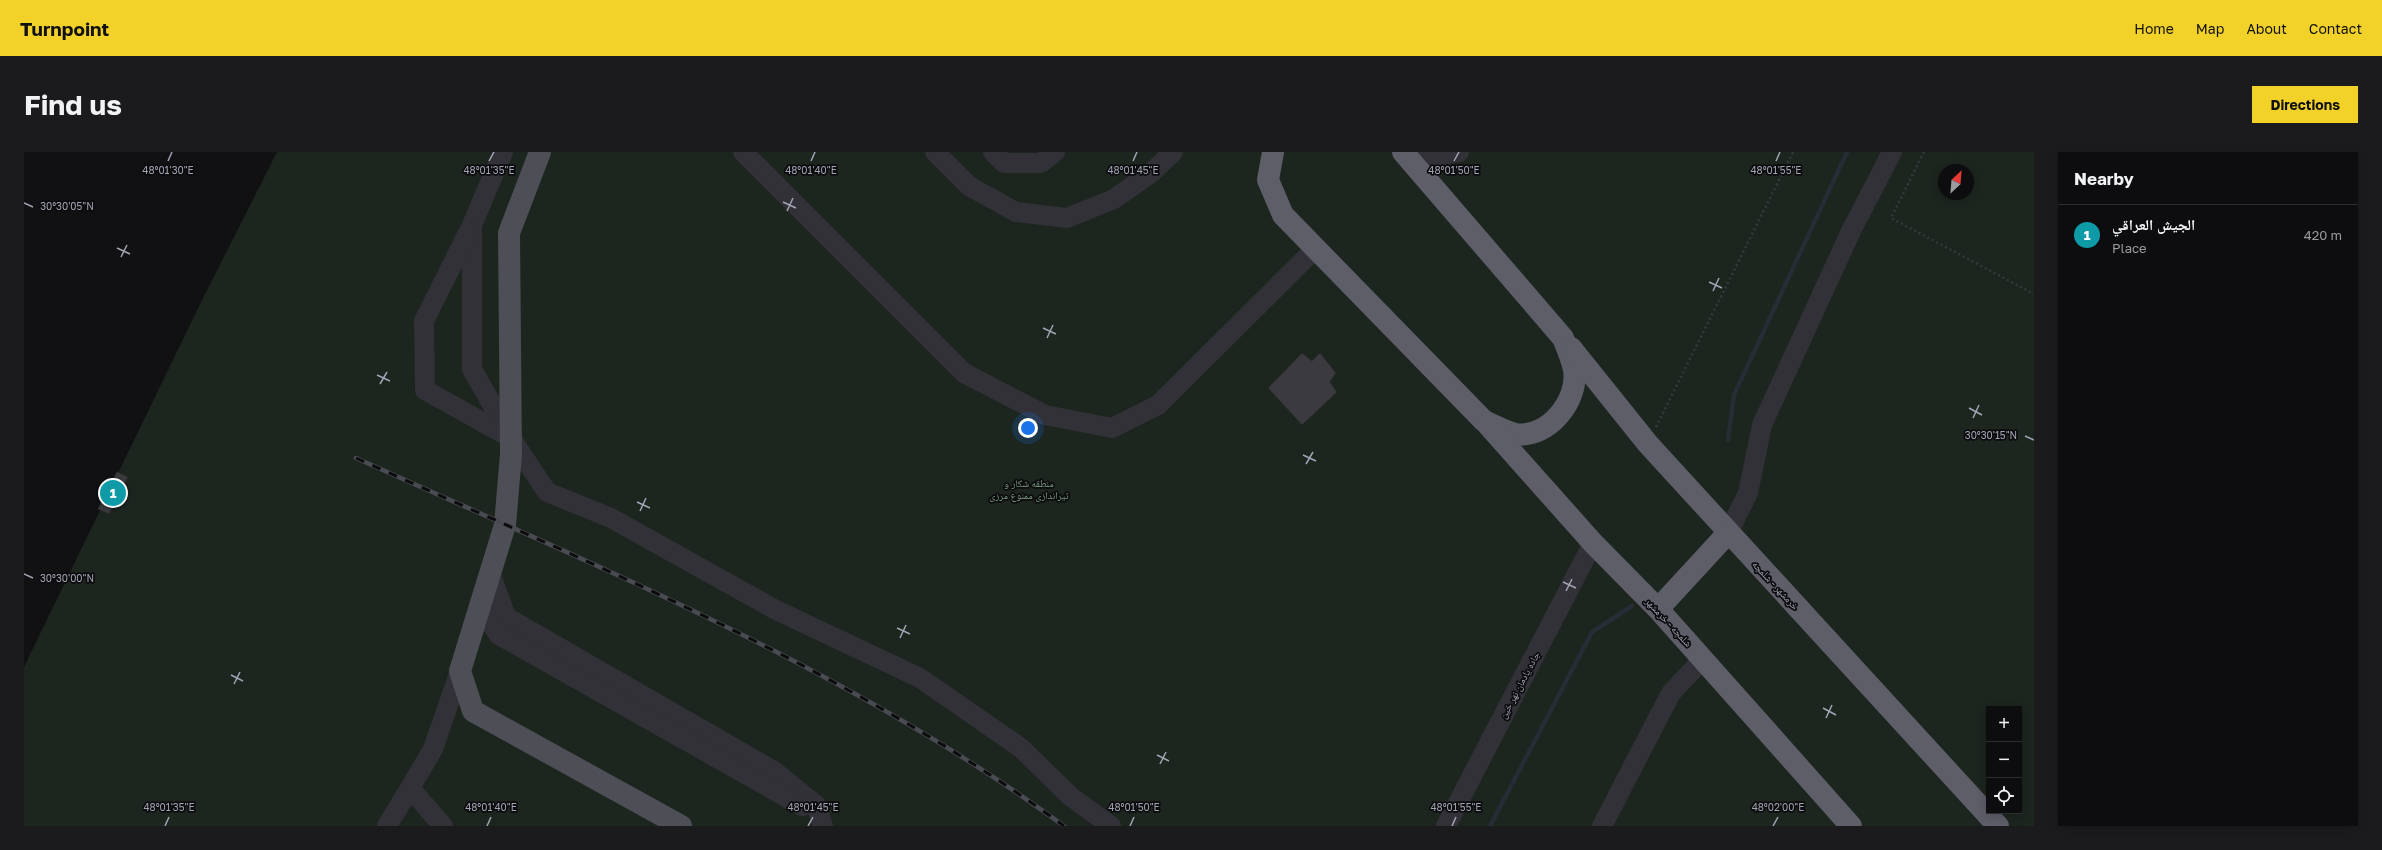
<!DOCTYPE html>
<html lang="en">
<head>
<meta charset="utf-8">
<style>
  body { margin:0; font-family:"Golos Text","Noto Naskh Arabic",sans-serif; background:#1b1a1c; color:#f1f3f6 }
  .controls { position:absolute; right:12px; bottom:12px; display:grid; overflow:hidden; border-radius:0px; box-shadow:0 2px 10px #0003 }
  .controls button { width:36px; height:36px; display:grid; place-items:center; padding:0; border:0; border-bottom:1px solid #2d2c2e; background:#0d0c0e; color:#f1f3f6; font:20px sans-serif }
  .compass { position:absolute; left:1914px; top:12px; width:36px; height:36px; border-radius:50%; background:#0d0c0e; box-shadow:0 2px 10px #0003; rotate:26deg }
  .you { position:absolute; left:1004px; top:276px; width:14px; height:14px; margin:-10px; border:3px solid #fff; border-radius:50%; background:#1a73e8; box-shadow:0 0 0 6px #1a73e833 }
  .badge { display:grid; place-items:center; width:26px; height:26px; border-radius:50%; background:#f2d128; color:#fff; font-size:13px; font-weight:700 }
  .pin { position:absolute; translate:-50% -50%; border:2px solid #fff; box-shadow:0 1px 4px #0006 }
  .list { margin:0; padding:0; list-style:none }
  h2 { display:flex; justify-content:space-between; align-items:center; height:52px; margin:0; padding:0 16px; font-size:17px }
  h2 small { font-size:13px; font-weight:400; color:#9a9b9e }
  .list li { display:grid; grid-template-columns:26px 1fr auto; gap:12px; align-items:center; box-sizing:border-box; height:60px; padding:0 16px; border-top:1px solid #2d2c2e }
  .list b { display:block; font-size:15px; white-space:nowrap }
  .list p { margin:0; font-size:13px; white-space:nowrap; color:#9a9b9e }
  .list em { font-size:13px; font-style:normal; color:#9a9b9e }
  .icon { flex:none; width:22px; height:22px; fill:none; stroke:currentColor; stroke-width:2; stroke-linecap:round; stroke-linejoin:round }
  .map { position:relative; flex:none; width:2010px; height:674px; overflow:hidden; border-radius:0px }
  header { display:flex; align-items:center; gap:24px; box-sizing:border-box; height:56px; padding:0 20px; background:#f2d128; color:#111 }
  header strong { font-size:19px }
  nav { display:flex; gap:22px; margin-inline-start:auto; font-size:14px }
  .intro { display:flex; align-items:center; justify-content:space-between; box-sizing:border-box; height:96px; padding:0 24px }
  h1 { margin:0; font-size:28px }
  .button { padding:10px 18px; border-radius:0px; background:#f2d128; color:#111; font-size:14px; font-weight:700 }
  main { display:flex; gap:24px; padding:0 24px }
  aside { flex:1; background:#0d0c0e; border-radius:0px; box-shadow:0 2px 10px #0003 }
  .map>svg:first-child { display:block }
</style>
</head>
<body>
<header>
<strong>Turnpoint</strong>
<nav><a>Home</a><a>Map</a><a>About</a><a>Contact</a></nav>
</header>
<div class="intro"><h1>Find us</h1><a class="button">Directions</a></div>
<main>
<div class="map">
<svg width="2010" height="674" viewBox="0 0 2010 674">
  <rect width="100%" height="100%" fill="#111012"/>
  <path fill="#1d251f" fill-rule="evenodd" d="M253,0H2010V674H0V515L178,148ZM1920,18H1944V42H1920ZM1965,557H1995V659H1965Z"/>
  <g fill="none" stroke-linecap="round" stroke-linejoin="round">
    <g stroke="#272c35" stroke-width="4.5">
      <path d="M1704,288L1710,243L1823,0"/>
      <path d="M1466,674L1568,480L1608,454"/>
    </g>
  </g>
  <g fill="#3a3a3f" stroke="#2b2a2e">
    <path d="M1278,201L1288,209L1296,201L1312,221L1306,230L1313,240L1278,273L1244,236Z"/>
    <path d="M93,320L104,325L85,362L74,357Z"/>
  </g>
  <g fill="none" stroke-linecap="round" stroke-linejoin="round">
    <g stroke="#37383e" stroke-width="2.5" stroke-dasharray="2 3" stroke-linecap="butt">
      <path d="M1900,0L1867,66L2010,142"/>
      <path d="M1632,275L1769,0"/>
    </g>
    <g stroke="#313137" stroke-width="20">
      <path d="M479,0L448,73V217L487,286L523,340L587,366L750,457L896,526L997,596L1046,644L1087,674"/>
      <path d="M719,0L940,221L1021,263L1088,276L1134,253L1291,97"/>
      <path d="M911,0L945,34L992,60L1043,66L1090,47L1127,21L1149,0"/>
      <path d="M969,0L980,11H1017L1031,0"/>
      <path d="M1387,9L1435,0"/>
      <path d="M446,77L400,169L401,238L487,286"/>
      <path d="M1704,381L1724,341L1738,273L1827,79L1868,0"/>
      <path d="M466,420L482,465L750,619L792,653L799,674"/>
      <path d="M455,455L475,483L778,654"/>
      <path d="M363,674L386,636"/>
      <path d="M419,674L386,636L409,597L436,519"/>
      <path d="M1422,674L1569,391"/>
      <path d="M1578,674L1647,541L1679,507"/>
    </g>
    <path stroke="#4d4e56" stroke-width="22" d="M516,0L485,81L487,302L481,373L436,519L449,559L657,674"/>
    <g stroke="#5d5e68" stroke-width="22">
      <path d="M1249,0L1244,28L1259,63L1460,269C1470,273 1481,280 1492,282C1524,287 1555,248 1550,218C1548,207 1543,196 1539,186L1379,0"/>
      <path d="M1547,196L1624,292L1974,674"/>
      <path d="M1464,273L1569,391L1634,457L1827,674"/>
      <path d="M1634,457L1704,381"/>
    </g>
    <g stroke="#4a4b52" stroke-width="4.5">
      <path id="rail" d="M332,306C574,415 824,516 1040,674"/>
    </g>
    <use href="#rail" stroke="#0c0b0d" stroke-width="3" stroke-dasharray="9" stroke-linecap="butt"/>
  </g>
  <path fill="none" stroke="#a1a4b3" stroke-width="1.5" d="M144,9L148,0M465,9L470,0M787,9L791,0M1109,9L1113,0M1430,9L1435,0M1752,9L1756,0M759,50L772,56M0,51L9,55M763,59L769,46M93,96L106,102M97,105L103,93M1685,130L1698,136M1689,139L1695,126M1019,176L1032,182M1023,186L1029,173M353,223L366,229M356,232L363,220M1945,256L1958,263M1949,266L1955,253M2001,284L2010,288M1279,303L1292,309M1282,312L1289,300M613,350L626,356M616,359L622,346M0,422L9,426M1539,430L1552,436M1542,439L1548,427M873,476L886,482M876,486L882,473M207,523L219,529M210,532L216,520M1799,556L1812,563M1802,566L1808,553M1133,603L1145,609M1136,612L1142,600M141,674L145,665M463,674L467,665M784,674L789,665M1106,674L1110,665M1428,674L1432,665M1749,674L1754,665"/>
  <g text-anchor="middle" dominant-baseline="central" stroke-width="3.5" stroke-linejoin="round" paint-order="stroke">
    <g font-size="10" fill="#789e81" stroke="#0c0b0d">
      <text x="1005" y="331">منطقه شکار و<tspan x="1005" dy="12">تیراندازی ممنوع مرزی</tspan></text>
    </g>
    <g font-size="10" fill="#a1a4b3" stroke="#0c0b0d">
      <text transform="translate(1752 433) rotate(47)">خرمشهر - شلمچه</text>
      <text transform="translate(1645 470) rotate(47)">شلمچه - خرمشهر</text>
      <text transform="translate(1495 533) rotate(-62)">جاده یادمان نهر خین</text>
    </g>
  </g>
  <g font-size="10" text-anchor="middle" fill="#a1a4b3" stroke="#0c0b0d" stroke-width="3.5" stroke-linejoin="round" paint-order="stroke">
    <text x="144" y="22">48°01'30"E</text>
    <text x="465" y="22">48°01'35"E</text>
    <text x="787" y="22">48°01'40"E</text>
    <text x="1109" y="22">48°01'45"E</text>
    <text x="1430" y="22">48°01'50"E</text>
    <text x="1752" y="22">48°01'55"E</text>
    <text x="43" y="58">30°30'05"N</text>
    <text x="1967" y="287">30°30'15"N</text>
    <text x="43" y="430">30°30'00"N</text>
    <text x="145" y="659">48°01'35"E</text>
    <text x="467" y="659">48°01'40"E</text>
    <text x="789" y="659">48°01'45"E</text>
    <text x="1110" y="659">48°01'50"E</text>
    <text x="1432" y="659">48°01'55"E</text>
    <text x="1754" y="659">48°02'00"E</text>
  </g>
</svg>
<div class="controls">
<button>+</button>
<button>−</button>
<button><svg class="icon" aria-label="locate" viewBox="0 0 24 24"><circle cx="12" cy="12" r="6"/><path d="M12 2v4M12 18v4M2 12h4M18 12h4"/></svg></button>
</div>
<svg class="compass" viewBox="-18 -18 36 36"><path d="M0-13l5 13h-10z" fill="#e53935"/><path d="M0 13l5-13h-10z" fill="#9a9b9e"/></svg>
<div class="you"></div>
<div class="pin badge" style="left:89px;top:341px;background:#0f9aa8">1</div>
</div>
<aside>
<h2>Nearby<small></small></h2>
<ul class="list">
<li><span class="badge" style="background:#0f9aa8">1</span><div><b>الجيش العراقي</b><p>Place</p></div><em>420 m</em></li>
</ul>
</aside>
</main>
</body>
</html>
